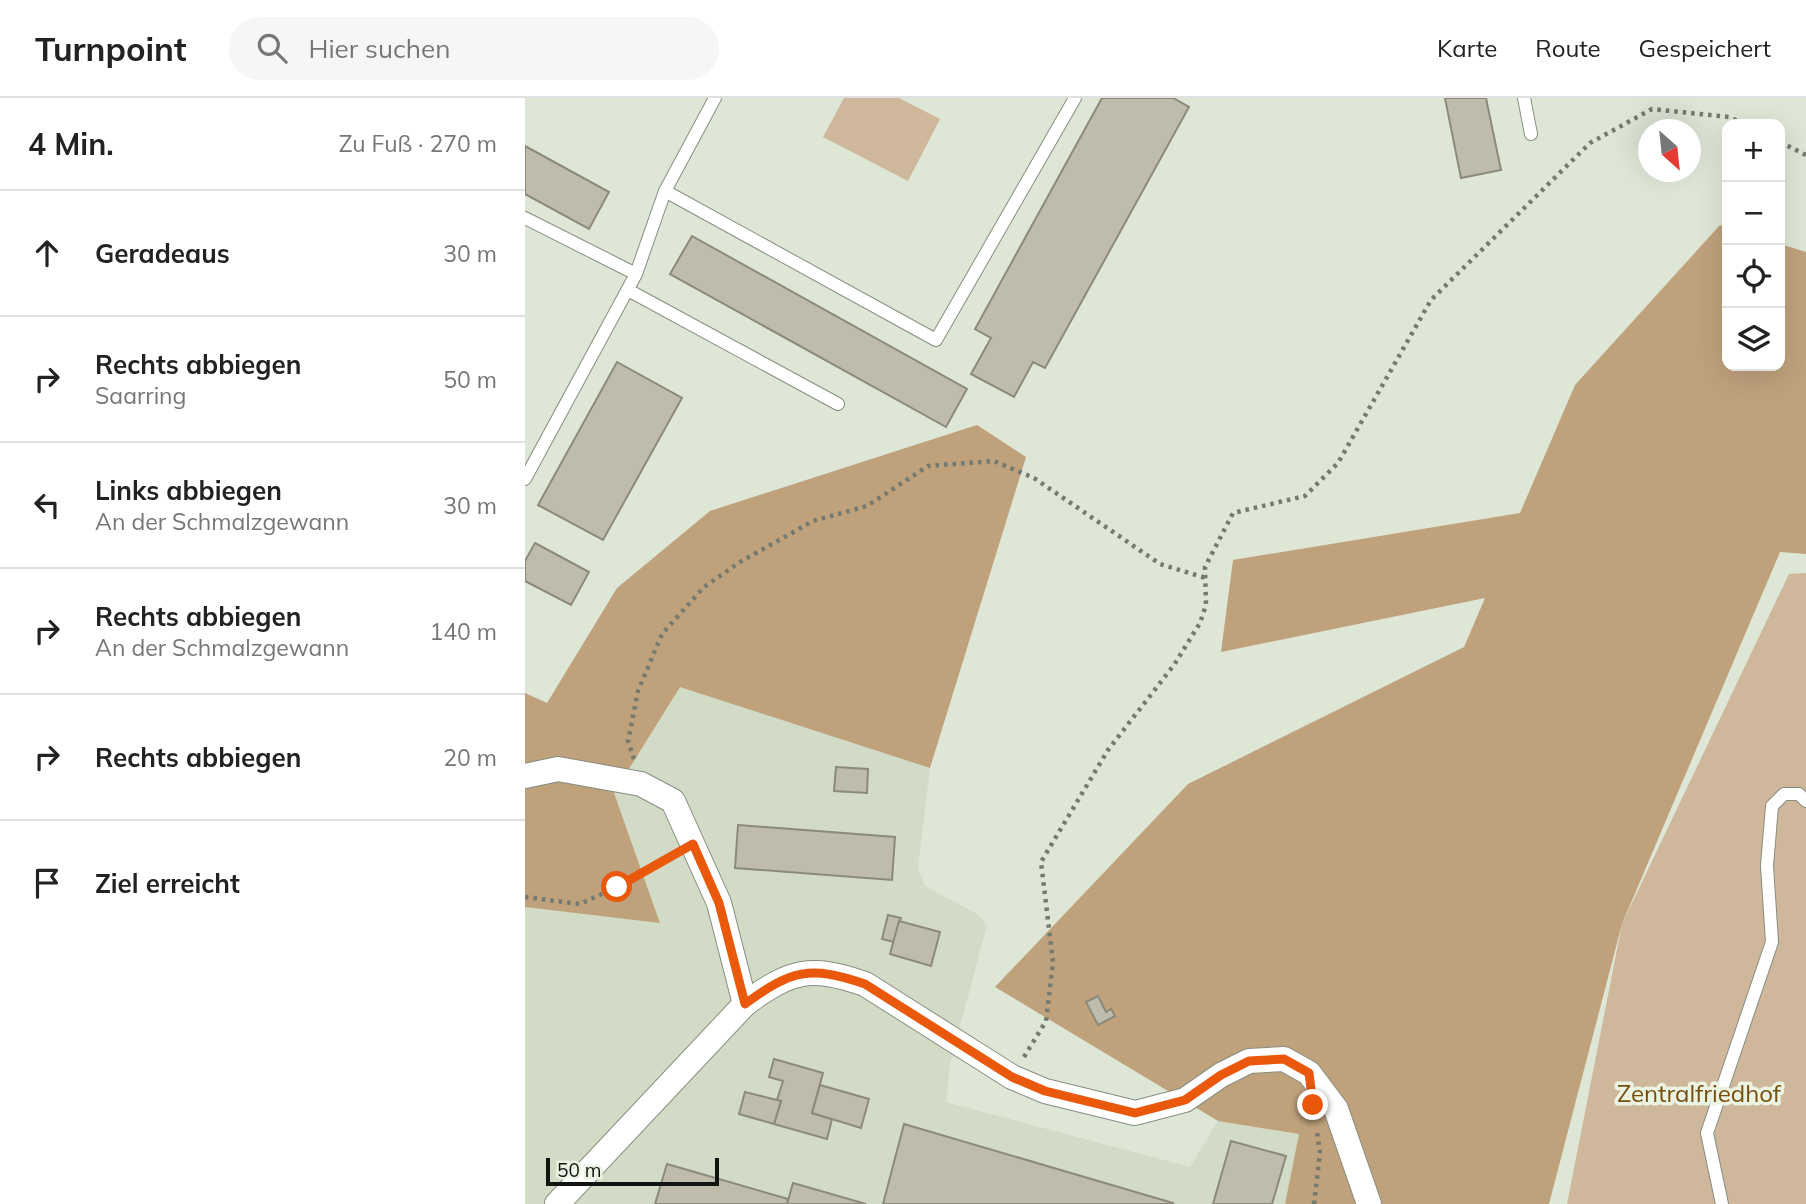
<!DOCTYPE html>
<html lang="de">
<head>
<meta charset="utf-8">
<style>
  body { margin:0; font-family:Mulish,sans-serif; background:#f6f6f6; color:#222 }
  .controls { position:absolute; right:21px; top:21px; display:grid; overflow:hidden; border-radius:14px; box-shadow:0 7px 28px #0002 }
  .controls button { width:63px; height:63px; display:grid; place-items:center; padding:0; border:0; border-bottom:2px solid #e0e0e0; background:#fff; color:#222; font:35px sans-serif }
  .compass { position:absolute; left:1113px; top:21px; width:63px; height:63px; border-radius:50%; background:#fff; box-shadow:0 7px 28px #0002; rotate:153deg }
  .scale { position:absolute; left:21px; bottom:18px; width:173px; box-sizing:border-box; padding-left:7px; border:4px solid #11140f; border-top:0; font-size:19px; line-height:24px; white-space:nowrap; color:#11140f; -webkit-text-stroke:5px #ebf3e3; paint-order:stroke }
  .stop { position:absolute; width:21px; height:21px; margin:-16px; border:5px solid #ea580c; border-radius:50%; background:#fff }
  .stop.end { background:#ea580c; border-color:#fff; box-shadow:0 2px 7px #0008 }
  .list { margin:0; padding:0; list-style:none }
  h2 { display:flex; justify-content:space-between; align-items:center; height:91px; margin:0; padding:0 28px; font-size:30px }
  h2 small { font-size:23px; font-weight:400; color:#767676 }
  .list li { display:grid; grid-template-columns:46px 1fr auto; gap:21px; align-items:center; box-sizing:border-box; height:126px; padding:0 28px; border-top:2px solid #e0e0e0 }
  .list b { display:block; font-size:26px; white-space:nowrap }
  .list p { margin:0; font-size:23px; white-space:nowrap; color:#767676 }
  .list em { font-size:23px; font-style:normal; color:#767676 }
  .icon { flex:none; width:38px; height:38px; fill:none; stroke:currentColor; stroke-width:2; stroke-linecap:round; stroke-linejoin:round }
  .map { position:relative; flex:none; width:1281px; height:1106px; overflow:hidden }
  header { display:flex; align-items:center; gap:42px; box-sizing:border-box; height:98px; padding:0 35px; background:#fff; border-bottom:2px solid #e0e0e0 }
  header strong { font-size:33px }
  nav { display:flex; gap:38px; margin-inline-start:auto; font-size:24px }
  .search { width:490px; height:63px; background:#f6f6f6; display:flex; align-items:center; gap:18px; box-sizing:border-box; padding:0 24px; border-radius:38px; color:#767676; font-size:26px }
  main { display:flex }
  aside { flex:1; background:#fff }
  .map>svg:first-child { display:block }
</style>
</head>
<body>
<header>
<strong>Turnpoint</strong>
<div class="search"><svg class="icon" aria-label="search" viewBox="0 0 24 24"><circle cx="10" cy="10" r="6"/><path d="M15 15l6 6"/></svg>Hier suchen</div>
<nav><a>Karte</a><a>Route</a><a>Gespeichert</a></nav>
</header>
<main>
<aside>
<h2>4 Min.<small>Zu Fuß · 270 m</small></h2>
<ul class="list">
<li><svg class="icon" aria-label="ahead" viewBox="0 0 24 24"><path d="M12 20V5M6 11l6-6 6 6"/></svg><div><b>Geradeaus</b></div><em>30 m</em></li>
<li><svg class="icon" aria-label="right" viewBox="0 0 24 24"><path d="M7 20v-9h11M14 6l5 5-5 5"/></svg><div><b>Rechts abbiegen</b><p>Saarring</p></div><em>50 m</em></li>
<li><svg class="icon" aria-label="left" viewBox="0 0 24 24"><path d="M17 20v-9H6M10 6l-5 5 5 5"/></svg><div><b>Links abbiegen</b><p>An der Schmalzgewann</p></div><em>30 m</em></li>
<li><svg class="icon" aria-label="right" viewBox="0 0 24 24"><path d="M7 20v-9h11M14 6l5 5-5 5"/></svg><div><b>Rechts abbiegen</b><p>An der Schmalzgewann</p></div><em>140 m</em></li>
<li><svg class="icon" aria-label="right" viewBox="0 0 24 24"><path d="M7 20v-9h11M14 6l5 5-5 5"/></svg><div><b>Rechts abbiegen</b></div><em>20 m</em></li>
<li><svg class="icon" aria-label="arrive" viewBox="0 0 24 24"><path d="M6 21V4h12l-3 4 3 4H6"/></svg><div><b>Ziel erreicht</b></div></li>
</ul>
</aside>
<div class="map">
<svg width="1281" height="1106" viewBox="0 0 1281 1106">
  <rect width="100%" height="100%" fill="#dee6d6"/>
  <path fill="#d1dbc5" d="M155,588L405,670L393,770L400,788L452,816L462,827L425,966L421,1004L665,1069L693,1023L774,1036L760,1106H0V809L135,824L89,695Z"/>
  <g fill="#ceb79a">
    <path d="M319,0H374L415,21L383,83L298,39Z"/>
    <path d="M1281,475V1106H1042L1097,826L1264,476Z"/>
  </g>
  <g fill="#bfa17c">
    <path d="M1195,127L1202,130V268H1255V146L1281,154V456L1255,454L1097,826L1024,1106H760L774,1036L693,1023L470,889L663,686L939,549L960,500L696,554L708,462L995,415L1050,287Z"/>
    <path d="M452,327L501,359L405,670L155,589L89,695L135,825L0,809V595L22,605L92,490L185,413Z"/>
  </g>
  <g fill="#bfbcac" stroke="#8c8a7b" stroke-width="2">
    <path d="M577,0H648L664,9L520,270L508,264L489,299L446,276L466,240L450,231Z"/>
    <path d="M920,0H961L976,72L936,80Z"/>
    <path d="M0,48L84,94L64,131L0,96Z"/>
    <path d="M167,138L442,291L421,329L145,176Z"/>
    <path d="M92,264L157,300L78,442L13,407Z"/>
    <path d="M10,445L64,474L46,507L0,483V463Z"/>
    <path d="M311,669L343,671L342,695L309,693Z"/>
    <path d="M213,727L370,739L367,782L210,770Z"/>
    <path d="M363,817L376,820L369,844L357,841Z"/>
    <path d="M374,823L415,834L406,868L365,856Z"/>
    <path d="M573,898L581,914L586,911L590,918L573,927L561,904Z"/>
    <path d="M249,961L298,975L287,1015L307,1021L302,1041L249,1026L256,1003L252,1002L258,983L244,979Z"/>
    <path d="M295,987L344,1001L336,1030L287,1015Z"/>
    <path d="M220,994L256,1003L249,1026L214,1016Z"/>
    <path d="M379,1026L648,1105L647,1106H358Z"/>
    <path d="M706,1043L761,1058L747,1106H688Z"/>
    <path d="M142,1066L263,1101L262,1106H130Z"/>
    <path d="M268,1085L341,1106H262Z"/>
  </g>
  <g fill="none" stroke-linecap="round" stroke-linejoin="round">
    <g stroke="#878e80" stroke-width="14">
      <g id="service">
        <path d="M999,0L1006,36"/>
        <path d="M140,93L411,242L550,0"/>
        <path d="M0,120L111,176"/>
        <path d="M103,192L313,306"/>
        <path d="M0,381L111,176L140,93L190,0"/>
        <path d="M1197,1106L1182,1035L1247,844L1242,768L1247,708L1259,696H1274L1281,703"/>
      </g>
    </g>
    <g stroke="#878e80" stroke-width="26">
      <g id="minor">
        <path d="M0,678L33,671L116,686L148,703L194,805L220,906"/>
        <path d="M32,1106L220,906C266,872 285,867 340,886L487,979L520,993L610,1015L660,1002L696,977L724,963L759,961L784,975L811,1011L844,1106"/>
      </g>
    </g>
    <g stroke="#747a6f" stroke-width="4.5" stroke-dasharray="3.5 5" stroke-linecap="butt">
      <path d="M1255,44L1281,57"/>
      <path d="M109,661L103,643L113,593L137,536L179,489L215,464L288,423L342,408L403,368L469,363L509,380L635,466L681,480"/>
      <path d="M0,799L55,806L92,789L149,757"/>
      <path d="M499,959L521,923L528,864L516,764L583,652L649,567L675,525L681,507L680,469L708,415L780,398L813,365L906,202L1065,45L1127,11L1204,19L1219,26"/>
      <path d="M789,1106L795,1055L792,1034"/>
    </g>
    <use href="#service" stroke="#fff" stroke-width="12"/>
    <use href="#minor" stroke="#fff" stroke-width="24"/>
  </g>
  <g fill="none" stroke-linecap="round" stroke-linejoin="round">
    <path stroke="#ea580c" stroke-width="9" d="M92,789L168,746L194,805L220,906C266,872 285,867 340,886L487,979L520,993L610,1015L660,1002L696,977L724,963L759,961L784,975L788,1007"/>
  </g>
  <g text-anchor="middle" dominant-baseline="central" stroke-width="7" stroke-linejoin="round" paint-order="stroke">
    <g font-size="24" fill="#764e0d" stroke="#ebf3e3">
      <text x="1174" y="995">Zentralfriedhof</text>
    </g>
  </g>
</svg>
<div class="controls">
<button>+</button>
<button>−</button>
<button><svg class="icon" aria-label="locate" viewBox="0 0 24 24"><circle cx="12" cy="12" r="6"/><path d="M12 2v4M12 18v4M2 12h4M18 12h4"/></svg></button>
<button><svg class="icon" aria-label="layers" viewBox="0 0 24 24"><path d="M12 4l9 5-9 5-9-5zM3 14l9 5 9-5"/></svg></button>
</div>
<svg class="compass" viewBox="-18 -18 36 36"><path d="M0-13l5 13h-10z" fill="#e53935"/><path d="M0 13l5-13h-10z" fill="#767676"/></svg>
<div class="scale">50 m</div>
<div class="stop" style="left:92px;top:789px"></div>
<div class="stop end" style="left:788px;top:1007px"></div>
</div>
</main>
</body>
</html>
